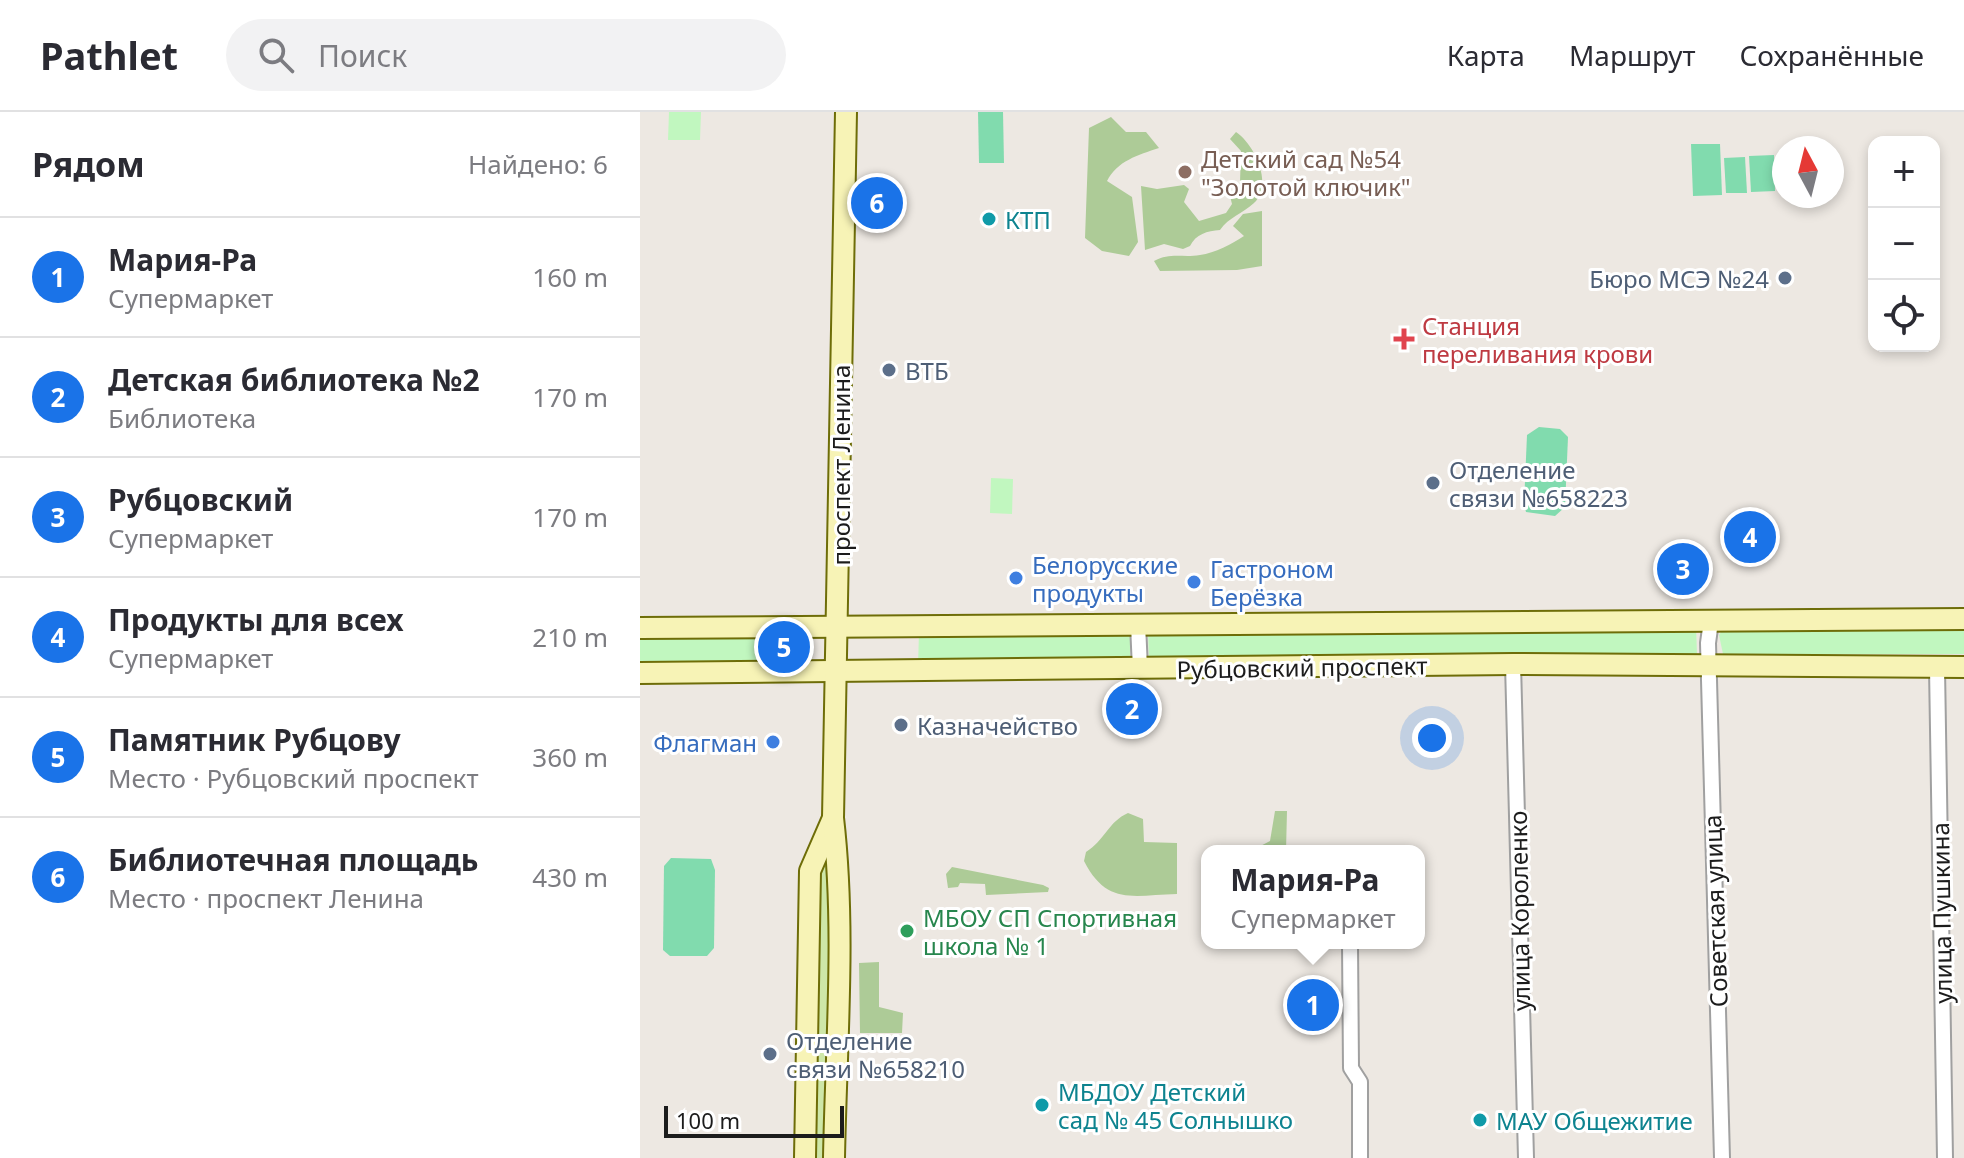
<!DOCTYPE html>
<html lang="ru">
<head>
<meta charset="utf-8">
<style>
  body { margin:0; font-family:"Noto Sans",sans-serif; background:#f2f2f3; color:#2b2b33 }
  .controls { position:absolute; right:24px; top:24px; display:grid; overflow:hidden; border-radius:16px; box-shadow:0 4px 12px #0003 }
  .controls button { width:72px; height:72px; display:grid; place-items:center; padding:0; border:0; border-bottom:2px solid #e1e1e2; background:#fff; color:#2b2b33; font:40px sans-serif }
  .compass { position:absolute; left:1132px; top:24px; width:72px; height:72px; border-radius:50%; background:#fff; box-shadow:0 4px 12px #0003; rotate:353deg }
  .scale { position:absolute; left:24px; bottom:20px; width:180px; box-sizing:border-box; padding-left:8px; border:4px solid #1c1c1c; border-top:0; font-size:22px; line-height:28px; white-space:nowrap; color:#1c1c1c; -webkit-text-stroke:6px #fff; paint-order:stroke }
  .you { position:absolute; left:792px; top:626px; width:28px; height:28px; margin:-20px; border:6px solid #fff; border-radius:50%; background:#1a73e8; box-shadow:0 0 0 12px #1a73e833 }
  .badge { display:grid; place-items:center; width:52px; height:52px; border-radius:50%; background:#1a73e8; color:#fff; font-size:26px; font-weight:700 }
  .pin { position:absolute; translate:-50% -50%; border:4px solid #fff; box-shadow:0 2px 8px #0006 }
  .popup { position:absolute; left:561px; top:733px; width:224px; height:104px; box-sizing:border-box; display:grid; place-content:center; border-radius:16px; background:#fff; filter:drop-shadow(0 2px 6px #0005); font-size:26px; white-space:nowrap; color:#7c7c81 }
  .popup b { font-size:30px; color:#2b2b33 }
  .popup::after { content:''; position:absolute; left:50%; top:100%; margin-left:-16px; border:16px solid transparent; border-top-color:#fff }
  .list { margin:0; padding:0; list-style:none }
  h2 { display:flex; justify-content:space-between; align-items:center; height:104px; margin:0; padding:0 32px; font-size:34px }
  h2 small { font-size:26px; font-weight:400; color:#7c7c81 }
  .list li { display:grid; grid-template-columns:52px 1fr auto; gap:24px; align-items:center; box-sizing:border-box; height:120px; padding:0 32px; border-top:2px solid #e1e1e2 }
  .list b { display:block; font-size:30px; white-space:nowrap }
  .list p { margin:0; font-size:26px; white-space:nowrap; color:#7c7c81 }
  .list em { font-size:26px; font-style:normal; color:#7c7c81 }
  .icon { flex:none; width:44px; height:44px; fill:none; stroke:currentColor; stroke-width:2; stroke-linecap:round; stroke-linejoin:round }
  .map { position:relative; flex:none; width:1324px; height:1046px; overflow:hidden }
  header { display:flex; align-items:center; gap:48px; box-sizing:border-box; height:112px; padding:0 40px; background:#fff; border-bottom:2px solid #e1e1e2 }
  header strong { font-size:38px }
  nav { display:flex; gap:44px; margin-inline-start:auto; font-size:28px }
  .search { width:560px; height:72px; background:#f2f2f3; display:flex; align-items:center; gap:20px; box-sizing:border-box; padding:0 28px; border-radius:44px; color:#7c7c81; font-size:30px }
  main { display:flex }
  aside { flex:1; background:#fff }
  .map>svg:first-child { display:block }
</style>
</head>
<body>
<header>
<strong>Pathlet</strong>
<div class="search"><svg class="icon" aria-label="search" viewBox="0 0 24 24"><circle cx="10" cy="10" r="6"/><path d="M15 15l6 6"/></svg>Поиск</div>
<nav><a>Карта</a><a>Маршрут</a><a>Сохранённые</a></nav>
</header>
<main>
<aside>
<h2>Рядом<small>Найдено: 6</small></h2>
<ul class="list">
<li><span class="badge">1</span><div><b>Мария-Ра</b><p>Супермаркет</p></div><em>160 m</em></li>
<li><span class="badge">2</span><div><b>Детская библиотека №2</b><p>Библиотека</p></div><em>170 m</em></li>
<li><span class="badge">3</span><div><b>Рубцовский</b><p>Супермаркет</p></div><em>170 m</em></li>
<li><span class="badge">4</span><div><b>Продукты для всех</b><p>Супермаркет</p></div><em>210 m</em></li>
<li><span class="badge">5</span><div><b>Памятник Рубцову</b><p>Место · Рубцовский проспект</p></div><em>360 m</em></li>
<li><span class="badge">6</span><div><b>Библиотечная площадь</b><p>Место · проспект Ленина</p></div><em>430 m</em></li>
</ul>
</aside>
<div class="map">
<svg width="1324" height="1046" viewBox="0 0 1324 1046">
  <rect width="100%" height="100%" fill="#ede8e2"/>
  <path fill="#cee7a8" d="M183,744L192,748L190,1046H175L179,751Z"/>
  <g fill="#adcb97">
    <path d="M471,5L486,20H506L519,36C498,43 477,49 467,69L492,85L498,130L489,144L462,139L445,126L449,16Z"/>
    <path d="M596,20C614,32 634,72 614,91C602,102 589,105 580,118C567,119 556,122 550,134L543,137L524,132L505,138L501,74L517,77L544,73L549,77L544,90L559,109L586,101L592,92L590,84L600,70L601,39L590,27Z"/>
    <path d="M622,99V154L597,158L520,159L514,149C531,140 542,146 560,143C575,141 592,132 604,124L593,114L603,102Z"/>
    <path d="M635,699H647L646,739H611L630,729Z"/>
    <path d="M488,701L503,707L504,730L537,731V782C493,783 467,794 444,749L446,740C464,729 469,709 488,701Z"/>
    <path d="M312,755L403,773L409,776L408,780L346,783L345,772L320,771L318,775L308,776L306,762Z"/>
    <path d="M239,850V895L263,901L262,921H220L219,851Z"/>
  </g>
  <g fill="#c1f7bf">
    <path d="M29,0H61L60,28H28Z"/>
    <path d="M351,366L373,367L372,402L350,401Z"/>
    <path d="M1056,513L1057,543L509,549L508,519Z"/>
    <path d="M1324,514V542H1083L1079,523L1085,515Z"/>
    <path d="M491,519L490,551L278,554L279,520Z"/>
    <path d="M170,525V552H0V526Z"/>
  </g>
  <g fill="#81dbae">
    <path d="M338,0H363L364,51H339Z"/>
    <path d="M1051,32H1080L1082,83L1053,84Z"/>
    <path d="M1134,43L1135,79L1111,80L1109,44Z"/>
    <path d="M1105,45L1107,81H1086L1084,46Z"/>
    <path d="M899,315L920,317L928,325L925,395L915,404L886,400L884,392L887,323Z"/>
    <path d="M31,746L71,747L75,758L74,836L67,844H30L23,838L24,754Z"/>
  </g>
  <g fill="none" stroke-linecap="round" stroke-linejoin="round">
    <g stroke="#a0a0a0" stroke-width="18">
      <g id="street">
        <path d="M1071,509L1068,531L1082,1046"/>
        <path d="M498,512L500,557"/>
        <path d="M873,552L886,1046"/>
        <path d="M1297,556L1305,1046"/>
        <path d="M710,831L711,956L720,970V1046"/>
      </g>
    </g>
    <g stroke="#6e6d08" stroke-width="24">
      <g id="secondary">
        <path d="M0,516L1324,507"/>
        <path d="M0,561L873,552L1324,555"/>
        <path d="M165,1046L170,759L193,706"/>
        <path d="M194,1046C196,934 206,818 193,706L206,0"/>
      </g>
    </g>
    <use href="#street" stroke="#fff" stroke-width="14"/>
    <use href="#secondary" stroke="#f7f3b6" stroke-width="20"/>
  </g>
  <circle fill="#8d6e63" stroke="#fff" stroke-width="3" cx="545" cy="60" r="8"/>
  <g fill="#0f9aa8" stroke="#fff" stroke-width="3">
    <circle cx="349" cy="107" r="8"/>
    <circle cx="402" cy="993" r="8"/>
    <circle cx="840" cy="1008" r="8"/>
  </g>
  <g fill="#5c6f8a" stroke="#fff" stroke-width="3">
    <circle cx="1145" cy="166" r="8"/>
    <circle cx="249" cy="258" r="8"/>
    <circle cx="793" cy="371" r="8"/>
    <circle cx="261" cy="613" r="8"/>
    <circle cx="130" cy="942" r="8"/>
  </g>
  <path fill="#e0444e" stroke="#fff" stroke-width="3" d="M760 215h8v8h8v8h-8v8h-8v-8h-8v-8h8z"/>
  <g fill="#3f7fe0" stroke="#fff" stroke-width="3">
    <circle cx="376" cy="466" r="8"/>
    <circle cx="554" cy="470" r="8"/>
    <circle cx="133" cy="630" r="8"/>
  </g>
  <circle fill="#2e9e5b" stroke="#fff" stroke-width="3" cx="267" cy="819" r="8"/>
  <g text-anchor="middle" dominant-baseline="central" stroke-width="6" stroke-linejoin="round" paint-order="stroke">
    <g font-size="24" fill="#785e54" stroke="#fff" text-anchor="start">
      <text x="561" y="46">Детский сад №54<tspan x="561" dy="28">"Золотой ключик"</tspan></text>
    </g>
    <g font-size="24" fill="#0d838f" stroke="#fff" text-anchor="start">
      <text x="365" y="107">КТП</text>
      <text x="418" y="979">МБДОУ Детский<tspan x="418" dy="28">сад № 45 Солнышко</tspan></text>
      <text x="856" y="1008">МАУ Общежитие</text>
    </g>
    <g font-size="24" fill="#4e5e75" stroke="#fff" text-anchor="start">
      <text x="1129" y="166" text-anchor="end">Бюро МСЭ №24</text>
      <text x="265" y="258">ВТБ</text>
      <text x="809" y="357">Отделение<tspan x="809" dy="28">связи №658223</tspan></text>
      <text x="277" y="613">Казначейство</text>
      <text x="146" y="928">Отделение<tspan x="146" dy="28">связи №658210</tspan></text>
    </g>
    <g font-size="24" fill="#be3a42" stroke="#fff" text-anchor="start">
      <text x="782" y="213">Станция<tspan x="782" dy="28">переливания крови</tspan></text>
    </g>
    <g font-size="24" fill="#1c1c1c" stroke="#fff">
      <text transform="translate(200 353) rotate(-90)">проспект Ленина</text>
      <text transform="translate(662 555) rotate(-1)">Рубцовский проспект</text>
      <text transform="translate(879 799) rotate(-91)">улица Короленко</text>
      <text transform="translate(1075 799) rotate(-92)">Советская улица</text>
      <text transform="translate(1301 801) rotate(-91)">улица Пушкина</text>
    </g>
    <g font-size="24" fill="#366cbe" stroke="#fff" text-anchor="start">
      <text x="392" y="452">Белорусские<tspan x="392" dy="28">продукты</tspan></text>
      <text x="570" y="456">Гастроном<tspan x="570" dy="28">Берёзка</tspan></text>
      <text x="117" y="630" text-anchor="end">Флагман</text>
    </g>
    <g font-size="24" fill="#27864d" stroke="#fff" text-anchor="start">
      <text x="283" y="805">МБОУ СП Спортивная<tspan x="283" dy="28">школа № 1</tspan></text>
    </g>
  </g>
</svg>
<div class="controls">
<button>+</button>
<button>−</button>
<button><svg class="icon" aria-label="locate" viewBox="0 0 24 24"><circle cx="12" cy="12" r="6"/><path d="M12 2v4M12 18v4M2 12h4M18 12h4"/></svg></button>
</div>
<svg class="compass" viewBox="-18 -18 36 36"><path d="M0-13l5 13h-10z" fill="#e53935"/><path d="M0 13l5-13h-10z" fill="#7c7c81"/></svg>
<div class="scale">100 m</div>
<div class="you"></div>
<div class="pin badge" style="left:673px;top:893px">1</div>
<div class="popup"><b>Мария-Ра</b>Супермаркет</div>
<div class="pin badge" style="left:492px;top:597px">2</div>
<div class="pin badge" style="left:1043px;top:457px">3</div>
<div class="pin badge" style="left:1110px;top:425px">4</div>
<div class="pin badge" style="left:144px;top:535px">5</div>
<div class="pin badge" style="left:237px;top:91px">6</div>
</div>
</main>
</body>
</html>
